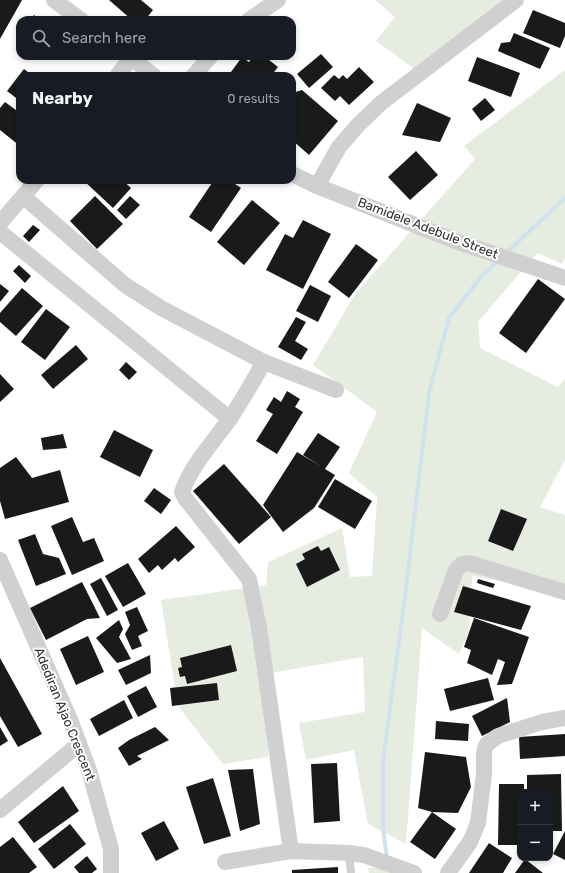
<!DOCTYPE html>
<html lang="en">
<head>
<meta charset="utf-8">
<style>
  body { margin:0; font-family:Rubik,sans-serif; background:#242831; color:#f1f3f6 }
  .controls { position:absolute; right:12px; bottom:12px; display:grid; overflow:hidden; border-radius:8px; box-shadow:0 2px 6px #0003 }
  .controls button { width:36px; height:36px; display:grid; place-items:center; padding:0; border:0; border-bottom:1px solid #363941; background:#171b24; color:#f1f3f6; font:20px sans-serif }
  .list { margin:0; padding:0; list-style:none }
  h2 { display:flex; justify-content:space-between; align-items:center; height:52px; margin:0; padding:0 16px; font-size:17px }
  h2 small { font-size:13px; font-weight:400; color:#9ea1a6 }
  .icon { flex:none; width:22px; height:22px; fill:none; stroke:currentColor; stroke-width:2; stroke-linecap:round; stroke-linejoin:round }
  .map { position:relative; flex:none; width:565px; height:873px; overflow:hidden }
  .search { position:absolute; background:#171b24; box-shadow:0 2px 6px #0003; left:16px; top:16px; width:280px; height:44px; display:flex; align-items:center; gap:10px; box-sizing:border-box; padding:0 14px; border-radius:12px; color:#9ea1a6; font-size:15px }
  .panel { position:absolute; background:#171b24; box-shadow:0 2px 6px #0003; left:16px; top:72px; width:280px; height:112px; border-radius:12px }
  .map>svg:first-child { display:block }
</style>
</head>
<body>
<div class="map">
<svg width="565" height="873" viewBox="0 0 565 873">
  <rect width="100%" height="100%" fill="#fff"/>
  <g fill="#e6ecdf">
    <path d="M375,0H507L417,71L376,41L395,17Z"/>
    <path d="M565,70V259L562,264L537,253L478,322L480,348L558,387L565,378V460L540,507L565,515V591L522,585L472,576L469,631L459,654L422,628L406,844L368,824L354,750L306,760L299,723L365,712L363,657L265,674L268,757L223,764L178,706L161,600L266,585L268,562L342,528L350,577L372,576L377,497L349,473L377,412L313,365L355,294L475,159L464,146Z"/>
    <path d="M383,867L395,873H369L368,868Z"/>
  </g>
  <g fill="none" stroke-linecap="round" stroke-linejoin="round">
    <g stroke="#cfe2ee" stroke-width="4">
      <path d="M505,254L565,198"/>
      <path d="M387,859L383,826V761L405,596L429,393L449,318L480,278L499,260"/>
    </g>
  </g>
  <g fill="#1a1a1a">
    <path d="M0,0H22L0,39Z"/>
    <path d="M109,0H141L153,10L145,20H132Z"/>
    <path d="M533,10L565,23V36L560,48L523,33Z"/>
    <path d="M34,15L38,18L39,16L44,20H30Z"/>
    <path d="M514,33L550,48L540,69L498,51L501,43L510,42Z"/>
    <path d="M321,54L333,67L309,88L297,74Z"/>
    <path d="M253,56H264L278,67L271,76H228L242,57L249,62Z"/>
    <path d="M477,57L520,73L511,97L468,81Z"/>
    <path d="M359,67L374,82L349,105L340,96L335,101L321,88L334,75L339,79L343,75L347,79Z"/>
    <path d="M24,69L33,76H20V101L7,91Z"/>
    <path d="M302,90L338,121L309,155L292,140V93Z"/>
    <path d="M485,98L495,110L481,121L472,109Z"/>
    <path d="M5,102L20,113V146L0,130V108Z"/>
    <path d="M417,103L451,118L440,142L402,135Z"/>
    <path d="M416,151L438,175L410,200L388,177Z"/>
    <path d="M83,180H122L131,188L113,208Z"/>
    <path d="M214,180H229L241,188L211,232L189,217Z"/>
    <path d="M95,196L123,224L97,249L70,221Z"/>
    <path d="M130,196L140,205L126,219L117,210Z"/>
    <path d="M252,200L280,223L244,265L217,242Z"/>
    <path d="M303,220L331,234L303,289L266,270L285,234L293,238Z"/>
    <path d="M33,225L40,230L29,242L23,236Z"/>
    <path d="M356,244L378,260L349,298L328,282Z"/>
    <path d="M19,265L31,276L25,283L13,271Z"/>
    <path d="M538,279L565,299L526,353L499,333Z"/>
    <path d="M0,284L9,291L0,302Z"/>
    <path d="M310,285L331,296L318,322L296,311Z"/>
    <path d="M22,288L43,306L16,336L0,322V313Z"/>
    <path d="M46,309L70,327L45,360L21,342Z"/>
    <path d="M296,317L306,322L295,341L308,349L301,360L278,347Z"/>
    <path d="M76,345L88,359L53,389L41,375Z"/>
    <path d="M126,362L137,372L129,380L119,370Z"/>
    <path d="M0,374L14,389L0,402Z"/>
    <path d="M287,391L300,399L295,407L303,412L277,454L256,441L273,414L266,410L274,397L281,402Z"/>
    <path d="M114,430L153,450L140,477L100,457Z"/>
    <path d="M318,433L340,447L325,469L335,475L314,508L283,532L263,505L297,452L322,467L303,455Z"/>
    <path d="M63,434L67,448L43,450L41,438Z"/>
    <path d="M16,457L32,478L60,470L69,502L5,519L0,501V468Z"/>
    <path d="M224,464L271,517L239,544L193,491Z"/>
    <path d="M335,479L372,501L355,529L318,507Z"/>
    <path d="M154,488L171,500L161,514L144,501Z"/>
    <path d="M501,509L527,519L513,551L488,541Z"/>
    <path d="M72,517L83,542L94,538L104,561L72,575L51,526Z"/>
    <path d="M176,526L195,547L178,562L175,558L162,570L158,565L149,573L138,559Z"/>
    <path d="M35,534L43,554L59,558L66,574L36,586L18,540Z"/>
    <path d="M318,546L321,551L329,547L340,570L307,587L296,564L305,559L302,554Z"/>
    <path d="M128,563L146,594L123,607L105,576Z"/>
    <path d="M101,578L118,610L107,616L90,584Z"/>
    <path d="M478,579L495,584L493,588L477,583Z"/>
    <path d="M82,582L100,618L87,619L46,640L30,608Z"/>
    <path d="M463,586L531,606L521,630L454,612Z"/>
    <path d="M137,607L148,631L138,636L142,646L132,650L125,634L130,625L125,612Z"/>
    <path d="M474,618L529,637L512,684L497,685L505,662L498,659L492,675L467,663L471,650L464,647Z"/>
    <path d="M119,620L123,629L119,637L131,659L117,663L96,638Z"/>
    <path d="M88,636L104,672L76,685L60,649Z"/>
    <path d="M231,645L237,671L187,684L185,676L180,677L178,668L182,667L180,658Z"/>
    <path d="M150,655L151,673L126,685L118,670Z"/>
    <path d="M0,658L42,734L18,747L0,716Z"/>
    <path d="M488,678L494,700L450,711L444,689Z"/>
    <path d="M217,683L219,700L172,706L170,688Z"/>
    <path d="M146,686L157,707L138,717L127,696Z"/>
    <path d="M507,698L510,722L482,736L472,716Z"/>
    <path d="M124,700L133,718L99,736L90,719Z"/>
    <path d="M436,721L469,724L468,741L435,739Z"/>
    <path d="M0,727L8,741L0,746Z"/>
    <path d="M155,727L169,740L137,756L142,759L129,766L118,748L129,740Z"/>
    <path d="M565,734V756L520,759L519,737Z"/>
    <path d="M425,752L466,757L471,787L458,813L432,812L456,829L435,859L410,842L432,812L418,808Z"/>
    <path d="M337,763L340,821L314,823L311,764Z"/>
    <path d="M253,769L260,824L240,831L228,770Z"/>
    <path d="M561,774L562,831H550V792H527V775Z"/>
    <path d="M213,778L231,836L204,844L186,787Z"/>
    <path d="M499,784H524V792H520V845H498Z"/>
    <path d="M63,786L79,811L34,843L18,822Z"/>
    <path d="M164,821L179,849L156,861L141,833Z"/>
    <path d="M70,824L86,844L54,869L38,849Z"/>
    <path d="M565,831V860L553,854Z"/>
    <path d="M13,837L37,867L29,873H0V847Z"/>
    <path d="M489,843L512,858L503,873H469Z"/>
    <path d="M87,856L97,869L92,873H79L74,867Z"/>
    <path d="M525,859L543,873H515Z"/>
    <path d="M338,867V873H292V870Z"/>
  </g>
  <g fill="none" stroke-linecap="round" stroke-linejoin="round">
    <path stroke="#d0d0d0" stroke-width="8" d="M349,853L351,873"/>
    <g stroke="#d0d0d0" stroke-width="16">
      <path d="M54,0L81,20"/>
      <path d="M249,20L278,0"/>
      <path d="M129,56L154,76"/>
      <path d="M117,76L131,58"/>
      <path d="M193,76L211,56"/>
      <path d="M292,174L317,186L458,242L565,278"/>
      <path d="M317,186L339,147L358,125L381,103L516,0"/>
      <path d="M24,197L125,285L161,308L264,362L336,390"/>
      <path d="M0,223L37,180"/>
      <path d="M0,232L230,419"/>
      <path d="M264,362C253,381 242,401 229,420C213,442 191,466 182,492L185,498L249,579L259,628L291,851"/>
      <path d="M0,560L71,722L89,770L111,849V873"/>
      <path d="M440,614L456,570L462,564L469,563L565,592"/>
      <path d="M0,810L79,744"/>
      <path d="M225,862L291,851L349,853L364,855L414,873"/>
      <path d="M448,873L470,842L478,823L484,774V753L485,748L487,744L498,736L542,722L565,718"/>
    </g>
  </g>
  <g text-anchor="middle" dominant-baseline="central" stroke-width="4" stroke-linejoin="round" paint-order="stroke">
    <g font-size="13" fill="#333" stroke="#fff">
      <text transform="translate(428 228) rotate(21)">Bamidele Adebule Street</text>
      <text transform="translate(65 714) rotate(68)">Adediran Ajao Crescent</text>
    </g>
  </g>
</svg>
<div class="controls">
<button>+</button>
<button>−</button>
</div>
<div class="search"><svg class="icon" aria-label="search" viewBox="0 0 24 24"><circle cx="10" cy="10" r="6"/><path d="M15 15l6 6"/></svg>Search here</div>
<section class="panel">
<h2>Nearby<small>0 results</small></h2>
<ul class="list">
</ul>
</section>
</div>
</body>
</html>
